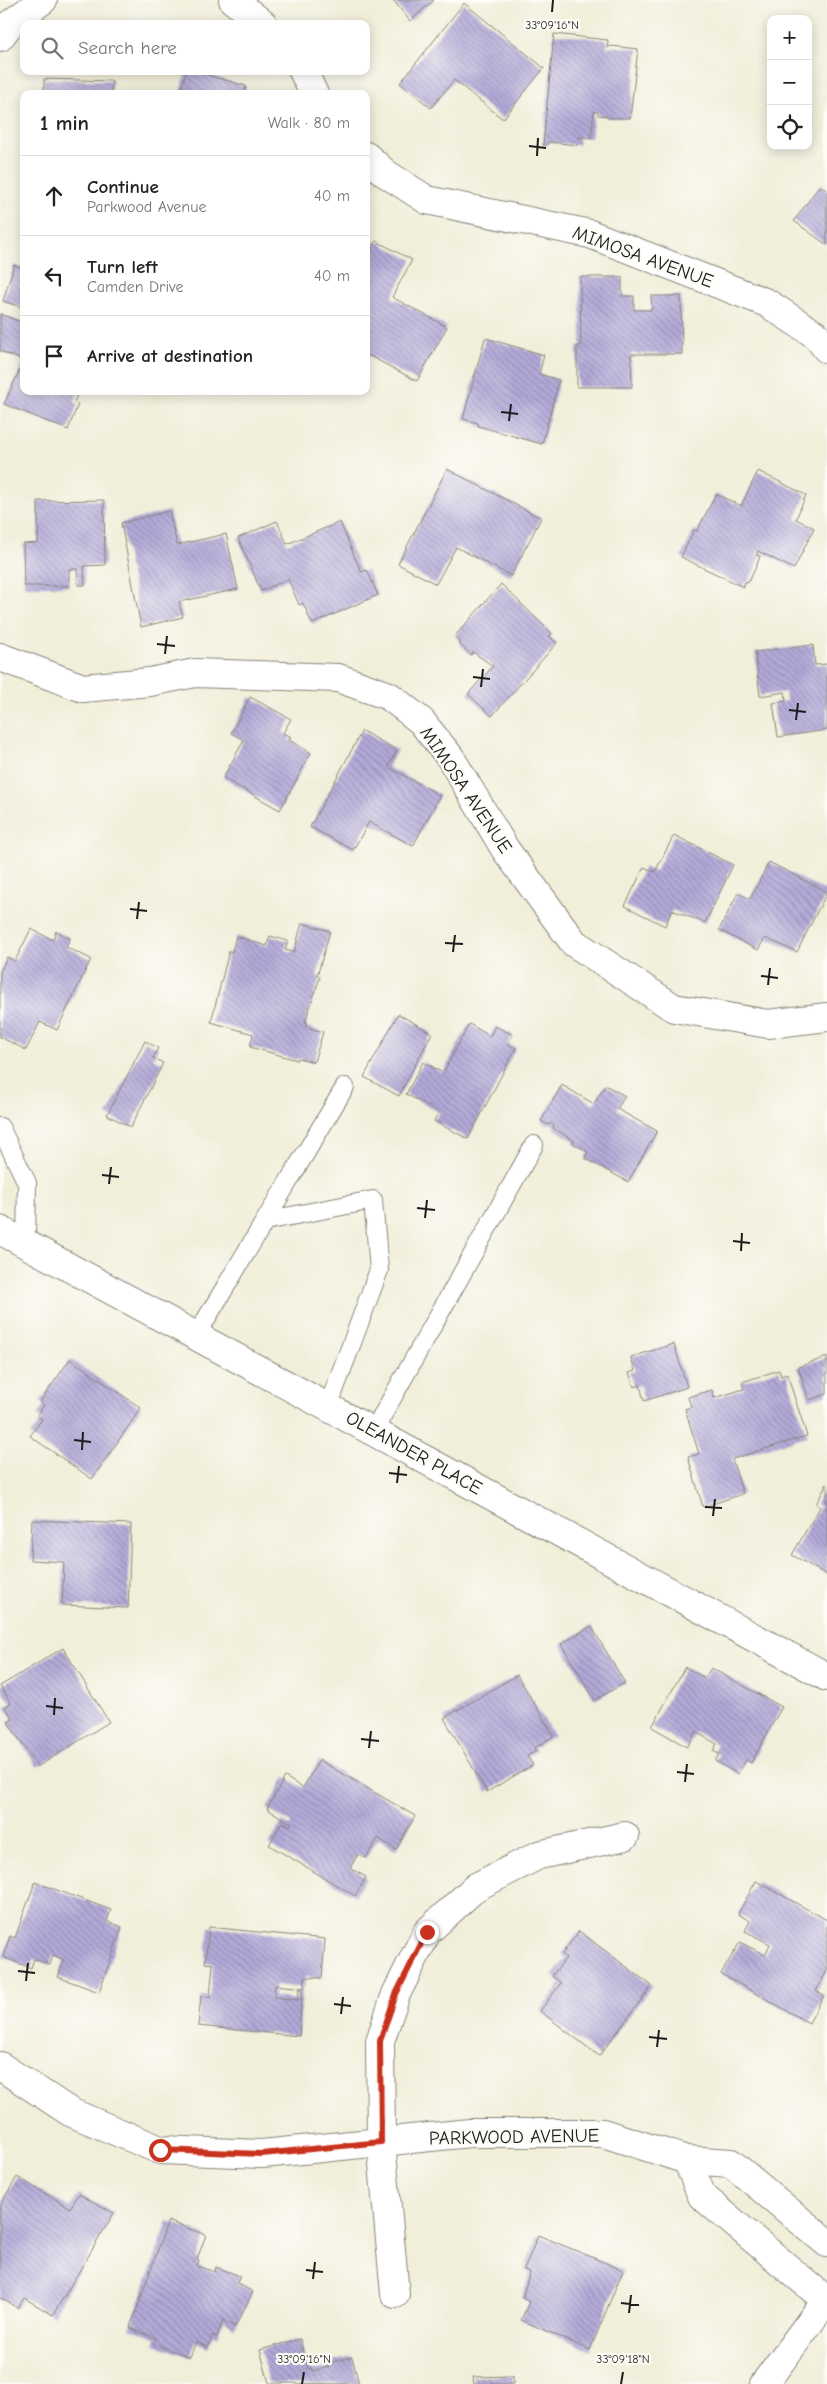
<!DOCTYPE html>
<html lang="en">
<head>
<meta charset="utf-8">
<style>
  body { margin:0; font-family:"Comic Neue",sans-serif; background:#f2f2f2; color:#222 }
  .controls { position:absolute; right:15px; top:15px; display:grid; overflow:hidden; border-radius:10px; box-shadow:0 2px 12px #0003 }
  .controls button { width:45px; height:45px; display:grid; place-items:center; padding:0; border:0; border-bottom:1px solid #e0e0e0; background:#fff; color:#222; font:25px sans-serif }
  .stop { position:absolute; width:15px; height:15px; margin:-11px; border:4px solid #c8321e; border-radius:50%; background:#fff }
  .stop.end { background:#c8321e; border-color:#fff; box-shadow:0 1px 5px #0008 }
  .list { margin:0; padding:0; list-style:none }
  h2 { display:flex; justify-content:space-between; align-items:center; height:65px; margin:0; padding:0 20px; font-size:21px }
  h2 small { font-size:16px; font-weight:400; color:#767676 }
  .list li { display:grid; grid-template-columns:32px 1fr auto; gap:15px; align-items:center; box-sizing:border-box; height:80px; padding:0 20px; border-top:1px solid #e0e0e0 }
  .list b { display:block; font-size:19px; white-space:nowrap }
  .list p { margin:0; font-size:16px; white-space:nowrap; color:#767676 }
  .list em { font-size:16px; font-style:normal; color:#767676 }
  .icon { flex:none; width:28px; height:28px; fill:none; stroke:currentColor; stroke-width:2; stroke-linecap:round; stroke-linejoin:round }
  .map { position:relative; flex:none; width:827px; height:2384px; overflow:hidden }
  .search { position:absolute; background:#fff; box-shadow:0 2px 12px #0003; left:20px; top:20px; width:350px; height:55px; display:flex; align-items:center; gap:12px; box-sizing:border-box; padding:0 18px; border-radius:10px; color:#767676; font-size:19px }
  .panel { position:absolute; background:#fff; box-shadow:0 2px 12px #0003; left:20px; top:90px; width:350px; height:305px; border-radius:10px }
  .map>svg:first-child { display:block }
</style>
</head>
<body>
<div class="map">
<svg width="827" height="2384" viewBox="0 0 827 2384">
  <defs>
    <pattern id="building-back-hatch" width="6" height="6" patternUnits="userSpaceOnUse" patternTransform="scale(1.25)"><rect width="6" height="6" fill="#b3aad9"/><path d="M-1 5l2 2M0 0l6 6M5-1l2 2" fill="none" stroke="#918aaf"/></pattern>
  </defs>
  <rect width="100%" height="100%" fill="#fdfcf7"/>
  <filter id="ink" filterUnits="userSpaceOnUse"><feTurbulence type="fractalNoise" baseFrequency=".02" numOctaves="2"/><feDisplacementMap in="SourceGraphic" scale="10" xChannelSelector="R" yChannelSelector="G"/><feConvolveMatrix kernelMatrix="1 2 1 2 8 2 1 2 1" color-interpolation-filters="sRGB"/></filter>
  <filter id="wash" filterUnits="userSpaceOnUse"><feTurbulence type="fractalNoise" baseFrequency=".0096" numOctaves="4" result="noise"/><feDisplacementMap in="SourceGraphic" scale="20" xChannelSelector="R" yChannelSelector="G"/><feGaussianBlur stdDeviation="1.12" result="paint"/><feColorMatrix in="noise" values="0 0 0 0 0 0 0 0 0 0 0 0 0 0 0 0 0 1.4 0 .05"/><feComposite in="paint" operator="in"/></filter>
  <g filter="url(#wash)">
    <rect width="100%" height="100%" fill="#f1eed9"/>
    <g id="blocks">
      <g fill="url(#building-back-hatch)">
        <path d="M393,0H434L410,21Z"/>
        <path d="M464,3L544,68L503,119L454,80L431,108L400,83Z"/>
        <path d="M554,34L608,40L607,48L611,46L638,49L630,118H607V116L598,115V112L594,111L591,138L579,137L578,145L548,142L547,145H543Z"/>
        <path d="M186,71H194L246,86L244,94H180Z"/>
        <path d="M44,79L112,81L111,94H44Z"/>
        <path d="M820,185L827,191V245L794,221Z"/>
        <path d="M376,241L412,260L392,297L447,327L417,381L366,354V260Z"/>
        <path d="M14,265L24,269V308L3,301Z"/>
        <path d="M580,277H622V296H634V310H652L651,296H681L682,354H631L632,387H577V346H581Z"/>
        <path d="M0,314L24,323V361L0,351Z"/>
        <path d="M485,338L544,355L539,374L559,380L542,444L478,426V423L463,419Z"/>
        <path d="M24,361V391H79L74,402L78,404L68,430L4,404Z"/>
        <path d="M447,469L541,518L511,576L456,547L436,584L398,564Z"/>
        <path d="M758,471L806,495L796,519L814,528L794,569L758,551L756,555L760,556L756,567L748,583L745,582L743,587L681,557L694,530L697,531L716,494L741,506Z"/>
        <path d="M104,500L105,565L84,566L85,585H78L77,569H69V586H24L23,544L38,543V501Z"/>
        <path d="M169,511L177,545L226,534L238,589L179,602L183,617L141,627L121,523Z"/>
        <path d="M277,521L287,544L340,522L361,572L367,570L378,595L312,624L303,603L299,605L288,579L261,591L238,538Z"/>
        <path d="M501,584L552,634L549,636L557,643L492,716L468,694L493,666L473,652L471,655L459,644L461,642L455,636Z"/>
        <path d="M813,645L815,665L827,664V730L778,737L773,703L786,701L785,692L760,696L755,652Z"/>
        <path d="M250,697L291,719L283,733L291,737L289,740L311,753L280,810L223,778L244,740L231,733Z"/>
        <path d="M362,731L397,750L388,767L440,795L413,846L369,822L353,850L310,827Z"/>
        <path d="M674,835L733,865L705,923L672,910L665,926L625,906L644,867L655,872Z"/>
        <path d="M769,862L827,892L797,952L765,938L758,950L719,930L738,893L750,899Z"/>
        <path d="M302,923L330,931L317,976L320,977L305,1022H307L306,1027L323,1032L314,1062L298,1058L297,1060L250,1047L253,1034L211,1022L229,951L232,952L236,936L267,946L270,936L288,941L285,950L294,952Z"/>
        <path d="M31,929L53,940L56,931L70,938L66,947L91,959L57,1030L40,1022L26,1050L0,1037V972L7,957L15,961Z"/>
        <path d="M398,1014L432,1033L399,1096L364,1077Z"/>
        <path d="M469,1024L490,1036L495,1026L513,1035L508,1044L516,1048L468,1139L434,1121L439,1112L406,1094L423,1062L443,1073Z"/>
        <path d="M145,1041L158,1048L153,1058L163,1063L131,1127L107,1115Z"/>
        <path d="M562,1085L594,1104L605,1085L625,1096L617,1109L657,1131L628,1182L585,1158L588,1152L573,1143L574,1141L553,1128L554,1126L550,1123L548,1125L541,1121Z"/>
        <path d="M674,1344L687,1387L644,1401L640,1385L634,1387L629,1373L635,1371L631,1357Z"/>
        <path d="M827,1357V1394L809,1400L798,1367Z"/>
        <path d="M70,1359L141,1408L92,1479L30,1436L42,1419L37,1416L44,1405L40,1402Z"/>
        <path d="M779,1370L781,1376L787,1374L807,1436L732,1459L743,1494L703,1507L688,1457L699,1454L685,1409L691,1407L688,1397L712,1390L714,1398L744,1389L742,1382Z"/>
        <path d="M827,1484V1575L792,1555L820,1507L816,1504Z"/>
        <path d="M32,1520L131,1524L128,1608L62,1605L64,1562L30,1560Z"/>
        <path d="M591,1626L625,1683L595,1700L561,1644Z"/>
        <path d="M63,1648L109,1722L37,1767L8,1722L13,1719L5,1707L11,1703L0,1686Z"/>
        <path d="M685,1667L705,1678L711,1668L782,1707L751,1763L746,1760L738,1774L715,1761L719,1754L713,1751L717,1744L696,1732L687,1747L652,1727Z"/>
        <path d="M517,1675L554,1736L534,1748L536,1751L527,1756L533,1765L487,1792L444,1718Z"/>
        <path d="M319,1760L415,1816L396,1850L378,1838L366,1858L358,1854L350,1868L366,1877L355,1896L269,1845L282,1822L290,1826L291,1823L267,1809L285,1777L303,1788Z"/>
        <path d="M756,1881L827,1920V1971L816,1991L824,1995L809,2023L721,1974L740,1942L765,1955L770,1944L745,1931L750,1921L738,1914Z"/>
        <path d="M35,1882L111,1910L107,1921L122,1927L99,1992L58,1977L64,1960L53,1955L50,1965L34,1959L31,1968L3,1957L10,1936L15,1938Z"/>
        <path d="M209,1927L325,1939L322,1978L305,1977L304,1988L275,1985L274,1997L298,2000L299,1989H302L299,2036L198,2026L201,1996L210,1997L213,1964L205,1963Z"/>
        <path d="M579,1931L652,1986L599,2056L540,2011L561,1983L552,1976L566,1958L562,1954Z"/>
        <path d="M17,2177L70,2208L79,2194L114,2213L53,2315L24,2298L18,2308L0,2298V2205Z"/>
        <path d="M168,2221L206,2235L197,2259L199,2260L197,2266L215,2272L216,2267L240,2276L237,2283L253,2292L235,2327L223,2320L217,2337L213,2335L208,2347L196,2342L190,2357L154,2344L156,2338L130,2328Z"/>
        <path d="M538,2235L623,2270L590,2350L521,2320L529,2302L522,2298L530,2272L524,2270Z"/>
        <path d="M300,2339L308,2369L311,2368L312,2371L329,2367L328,2363L352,2357L359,2384L269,2383L260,2350Z"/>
        <path d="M513,2376V2384H474L473,2377Z"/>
      </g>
    </g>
  </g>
  <g filter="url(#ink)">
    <use href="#blocks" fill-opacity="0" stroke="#86857a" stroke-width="1"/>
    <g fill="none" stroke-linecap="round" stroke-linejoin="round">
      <g stroke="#86857a" stroke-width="20">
        <g id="service">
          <path d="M0,1127L27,1183L26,1244"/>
          <path d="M265,1221L373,1200L379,1270L328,1407"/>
          <path d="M196,1336L345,1087"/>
          <path d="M373,1432L534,1145"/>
        </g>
      </g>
      <g stroke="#86857a" stroke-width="30">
        <g id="minor">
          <path d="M233,0L263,24"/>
          <path d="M0,37L9,25L43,0"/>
          <path d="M303,71L314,94"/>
          <path d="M366,156L385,173L427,200L590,234L767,303L816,335L827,349"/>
          <path d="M0,657L83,688L150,682L195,673L338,678L389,696L421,721L450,757L505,849L574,943L674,1008L768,1024L827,1017"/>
          <path d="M0,1230L827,1677"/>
          <path d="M0,2066L70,2112L160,2150L262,2154L470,2133H603L687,2160L731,2163L827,2243"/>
          <path d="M687,2160L702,2196L826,2300"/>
          <path d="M395,2294L381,2142L380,2041L396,1994L427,1932L476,1887L539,1855L625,1836"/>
        </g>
      </g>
      <g stroke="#86857a" stroke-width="30">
        <path id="tertiary" d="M764,2384L827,2299"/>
      </g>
      <use href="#service" stroke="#fff" stroke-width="18"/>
      <use href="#minor" stroke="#fff" stroke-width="28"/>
      <use href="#tertiary" stroke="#fff" stroke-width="28"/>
    </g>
  </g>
  <g fill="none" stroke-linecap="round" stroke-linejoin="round" filter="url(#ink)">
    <path stroke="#c8321e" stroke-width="6" d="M160,2150L262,2154L381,2142L380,2041L396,1994L427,1932"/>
  </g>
  <path fill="none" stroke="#1c1c1c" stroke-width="2" d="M552,12L553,0M529,146L546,148M537,156L538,138M501,412L518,414M509,421L511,404M157,644L175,646M165,654L167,636M473,677L490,679M481,687L483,669M789,710L806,712M796,720L798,703M130,909L147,911M137,919L139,902M445,943L463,944M453,952L455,935M761,976L778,978M768,985L770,968M102,1175L119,1177M109,1184L111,1167M417,1208L435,1210M425,1218L427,1200M733,1241L750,1243M741,1251L742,1233M74,1440L91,1442M82,1450L83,1432M389,1473L407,1475M397,1483L399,1466M705,1507L722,1508M713,1516L715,1499M46,1706L63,1708M54,1715L55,1698M361,1739L379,1741M369,1748L371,1731M677,1772L694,1774M685,1782L687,1764M18,1971L35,1973M26,1981L28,1963M334,2004L351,2006M341,2014L343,1997M649,2037L667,2039M657,2047L659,2030M306,2270L323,2272M313,2279L315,2262M621,2303L639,2305M629,2313L631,2295M302,2384L304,2372M621,2384L623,2372"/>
  <g text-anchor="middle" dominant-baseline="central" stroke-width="4.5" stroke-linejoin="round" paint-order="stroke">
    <g font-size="19" fill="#1c1c1c" stroke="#fdfcf7">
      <text transform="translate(643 257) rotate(20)">MIMOSA AVENUE</text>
      <text transform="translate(466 790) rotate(56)">MIMOSA AVENUE</text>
      <text transform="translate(414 1453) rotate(29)">OLEANDER PLACE</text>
      <text transform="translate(514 2137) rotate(-1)">PARKWOOD AVENUE</text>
    </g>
  </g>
  <g font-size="12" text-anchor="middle" fill="#1c1c1c" stroke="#fdfcf7" stroke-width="4.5" stroke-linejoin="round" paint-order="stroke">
    <text x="552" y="29">33°09'16"N</text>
    <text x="304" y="2363">33°09'16"N</text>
    <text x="623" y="2363">33°09'18"N</text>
  </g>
</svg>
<div class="controls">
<button>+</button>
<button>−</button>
<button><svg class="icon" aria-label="locate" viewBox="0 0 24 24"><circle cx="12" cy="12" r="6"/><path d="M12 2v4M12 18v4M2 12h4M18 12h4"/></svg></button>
</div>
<div class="stop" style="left:160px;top:2150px"></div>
<div class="stop end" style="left:427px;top:1932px"></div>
<div class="search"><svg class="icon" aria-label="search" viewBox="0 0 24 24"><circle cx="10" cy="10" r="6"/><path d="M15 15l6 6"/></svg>Search here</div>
<section class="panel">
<h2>1 min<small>Walk · 80 m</small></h2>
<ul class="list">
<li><svg class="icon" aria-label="ahead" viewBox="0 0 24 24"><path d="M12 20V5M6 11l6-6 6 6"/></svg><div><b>Continue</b><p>Parkwood Avenue</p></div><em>40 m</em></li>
<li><svg class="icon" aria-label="left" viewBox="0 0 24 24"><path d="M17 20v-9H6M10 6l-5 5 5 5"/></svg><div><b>Turn left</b><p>Camden Drive</p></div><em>40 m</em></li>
<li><svg class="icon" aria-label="arrive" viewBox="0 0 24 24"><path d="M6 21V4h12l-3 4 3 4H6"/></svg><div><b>Arrive at destination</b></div></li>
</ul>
</section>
</div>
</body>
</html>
